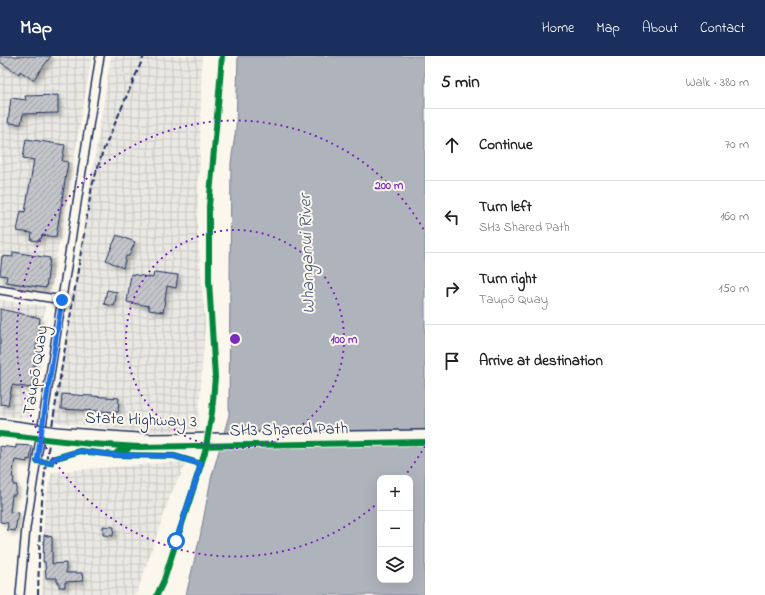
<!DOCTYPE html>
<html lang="en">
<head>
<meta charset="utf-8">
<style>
  body { margin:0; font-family:"Indie Flower",sans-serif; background:#f2f2f2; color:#222 }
  .controls { position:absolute; right:12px; bottom:12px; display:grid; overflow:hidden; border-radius:8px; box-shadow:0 4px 16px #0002 }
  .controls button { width:36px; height:36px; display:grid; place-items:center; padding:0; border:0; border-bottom:1px solid #e0e0e0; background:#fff; color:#222; font:20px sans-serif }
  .stop { position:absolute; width:12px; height:12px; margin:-9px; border:3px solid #1a73e8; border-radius:50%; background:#fff }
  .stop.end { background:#1a73e8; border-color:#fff; box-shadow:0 1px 4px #0008 }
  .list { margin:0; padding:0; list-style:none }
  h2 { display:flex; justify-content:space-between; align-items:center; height:52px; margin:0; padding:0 16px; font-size:17px }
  h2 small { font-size:13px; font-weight:400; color:#767676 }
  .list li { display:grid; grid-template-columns:26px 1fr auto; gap:12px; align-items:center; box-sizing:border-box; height:72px; padding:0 16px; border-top:1px solid #e0e0e0 }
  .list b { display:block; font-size:15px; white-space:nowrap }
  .list p { margin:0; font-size:13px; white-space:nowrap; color:#767676 }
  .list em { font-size:13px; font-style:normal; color:#767676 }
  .icon { flex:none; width:22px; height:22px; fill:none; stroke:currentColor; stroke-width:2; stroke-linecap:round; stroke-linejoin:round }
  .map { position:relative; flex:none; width:425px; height:539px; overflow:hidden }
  header { display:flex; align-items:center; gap:24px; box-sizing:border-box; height:56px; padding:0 20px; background:#1b2f5e; color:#fff }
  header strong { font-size:19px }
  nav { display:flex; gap:22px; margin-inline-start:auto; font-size:14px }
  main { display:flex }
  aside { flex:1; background:#fff }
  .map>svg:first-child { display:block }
</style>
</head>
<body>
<header>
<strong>Map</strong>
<nav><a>Home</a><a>Map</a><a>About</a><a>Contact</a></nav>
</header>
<main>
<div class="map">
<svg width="425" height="539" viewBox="0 0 425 539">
  <defs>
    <pattern id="industrial-grid" width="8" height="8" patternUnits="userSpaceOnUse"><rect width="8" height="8" fill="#eae8e2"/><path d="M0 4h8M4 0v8" fill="none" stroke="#c8c7c4"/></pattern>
    <pattern id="building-hatch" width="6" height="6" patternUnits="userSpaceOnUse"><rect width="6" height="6" fill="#c3c5c9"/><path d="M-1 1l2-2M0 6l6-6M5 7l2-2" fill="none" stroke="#9ea0a6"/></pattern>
    <filter id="shadow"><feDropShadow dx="3" dy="3" stdDeviation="2" flood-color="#0004"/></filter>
  </defs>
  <rect width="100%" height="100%" fill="#fbf7ec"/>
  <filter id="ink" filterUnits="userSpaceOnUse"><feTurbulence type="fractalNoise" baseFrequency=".025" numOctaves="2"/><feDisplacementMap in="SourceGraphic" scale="8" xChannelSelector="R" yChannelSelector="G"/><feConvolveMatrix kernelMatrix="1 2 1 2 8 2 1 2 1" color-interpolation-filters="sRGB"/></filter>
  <g filter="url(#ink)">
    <g fill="url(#industrial-grid)">
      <path d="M0,0H92L50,239L0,230Z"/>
      <path d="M111,0H202L200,97L197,169L205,268L198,374L147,376L61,367L55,365L53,360Z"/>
      <path d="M0,244L45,250L28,362L0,360Z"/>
      <path d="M188,405L172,435L136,539H42L45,445L52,416Z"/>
    </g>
    <path fill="#afb3bb" stroke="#747e96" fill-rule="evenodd" d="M238,0H425V539H186L200,481L211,423L229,359L231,107L236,72ZM380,422H410V524H380Z"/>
    <g fill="url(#building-hatch)" stroke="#1b2f5e" filter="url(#shadow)">
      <path d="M0,0H51L33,24L20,15L19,18L0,6Z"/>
      <path d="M58,39V57L23,58L21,68L8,67L11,42L26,44L25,40Z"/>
      <path d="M26,83L65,89L62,105L68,106L56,181L42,179L41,183H39V185L31,184L32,177L17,175L21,155L25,156L34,104L23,102Z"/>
      <path d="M117,179L135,186L129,200H126L123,212L106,204Z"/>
      <path d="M13,196L50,202L46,232L6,226L7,220L0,219L2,200L13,201Z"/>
      <path d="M154,216L178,219L176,232L167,230L163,256L149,254V250L127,246L131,218L153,222Z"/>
      <path d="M107,234L117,236L114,250L104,248Z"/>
      <path d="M0,253L40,262L31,332L12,329L8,349L0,348Z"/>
      <path d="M62,338L119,342L118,356L61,353Z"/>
      <path d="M16,389L32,390L30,404L27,403V406L15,404L12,421L14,422L13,429H17L15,439H12L10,456L18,457L15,475L7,474L8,467L0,466V390L16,392Z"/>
      <path d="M103,470L114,471L113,480L103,479Z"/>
      <path d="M44,479L52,481V508L66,507V517H82L83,525L65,526V531H59V526H57V522H46L45,506H43Z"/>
    </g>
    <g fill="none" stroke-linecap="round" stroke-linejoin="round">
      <g stroke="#1b2f5e" stroke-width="10">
        <g id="minor">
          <path d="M0,234L62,244"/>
          <path d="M20,539L26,472L100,0"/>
        </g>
      </g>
      <g stroke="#1b2f5e" stroke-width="14">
        <g id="highway">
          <path d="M0,369L36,374"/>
          <path d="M55,377L151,384L425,380"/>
        </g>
      </g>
      <use href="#minor" stroke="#fbf7ec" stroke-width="7"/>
      <use href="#highway" stroke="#fbf7ec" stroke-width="11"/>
      <path stroke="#1b2f5e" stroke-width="2" stroke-dasharray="6 3" stroke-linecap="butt" d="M38,539L40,465L46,406L92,130L103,95L144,0"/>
      <g stroke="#1b2f5e" stroke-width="14" stroke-linecap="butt">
        <path id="highway-bridge" d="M36,374L55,377"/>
      </g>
      <use href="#highway-bridge" stroke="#fbf7ec" stroke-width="11"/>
      <g stroke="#fbf7ec" stroke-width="8">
        <g id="cycleway">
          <path d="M0,378L91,388L139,391L425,386"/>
          <path d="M118,399L174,400L201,408"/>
          <path d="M37,405L51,407L52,403L80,395L114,399L119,395L128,393"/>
          <path d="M157,539L164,524L205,396L212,356L215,321L209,225V150L218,49L222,0"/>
        </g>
      </g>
      <use href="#cycleway" stroke="#00873e" stroke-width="6"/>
    </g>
  </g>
  <g fill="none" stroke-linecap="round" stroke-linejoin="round" filter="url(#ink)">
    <path stroke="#1a73e8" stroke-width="5" d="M62,244L37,405L50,407L52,403L80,395L114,399L174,400L201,408L176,485"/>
  </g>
  <g fill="none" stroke="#7b2cbf" stroke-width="2" stroke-dasharray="2 4">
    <circle cx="235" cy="283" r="109"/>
    <path d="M425 390A218 218 0 0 1 403 422M379 446A218 218 0 1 1 425 176"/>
  </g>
  <g text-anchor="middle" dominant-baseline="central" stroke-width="4" stroke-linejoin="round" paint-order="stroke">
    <g font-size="17" fill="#1b2f5e" stroke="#fbf7ec">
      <text transform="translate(36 314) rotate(-81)">Taupō Quay</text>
      <text transform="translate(141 364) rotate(2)">State Highway 3</text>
      <text transform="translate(289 374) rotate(-1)">SH3 Shared Path</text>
    </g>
    <g font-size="18" font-style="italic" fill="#47577a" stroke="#fbf7ec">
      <text transform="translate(308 198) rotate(-92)">Whanganui River</text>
    </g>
  </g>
  <circle cx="235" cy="283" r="6" fill="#7b2cbf" stroke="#fbf7ec" stroke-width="2"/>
  <g font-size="12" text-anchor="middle" font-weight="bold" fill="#7b2cbf" stroke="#fbf7ec" stroke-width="4" stroke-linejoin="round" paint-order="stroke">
    <text x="389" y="133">200 m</text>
    <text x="344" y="287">100 m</text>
  </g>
</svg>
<div class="controls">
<button>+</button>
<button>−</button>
<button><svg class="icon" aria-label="layers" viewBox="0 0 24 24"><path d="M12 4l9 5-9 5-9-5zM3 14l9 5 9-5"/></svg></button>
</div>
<div class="stop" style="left:176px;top:485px"></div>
<div class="stop end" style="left:62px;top:244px"></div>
</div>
<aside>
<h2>5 min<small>Walk · 380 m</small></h2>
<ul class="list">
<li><svg class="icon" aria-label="ahead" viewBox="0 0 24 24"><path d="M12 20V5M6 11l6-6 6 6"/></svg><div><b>Continue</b></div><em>70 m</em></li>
<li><svg class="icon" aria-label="left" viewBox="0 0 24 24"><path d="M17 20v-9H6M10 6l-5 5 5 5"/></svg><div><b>Turn left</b><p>SH3 Shared Path</p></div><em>160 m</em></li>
<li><svg class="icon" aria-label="right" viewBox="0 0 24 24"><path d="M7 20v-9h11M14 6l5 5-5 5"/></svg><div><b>Turn right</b><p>Taupō Quay</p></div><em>150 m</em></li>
<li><svg class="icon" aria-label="arrive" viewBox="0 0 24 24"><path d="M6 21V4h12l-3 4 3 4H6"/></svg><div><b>Arrive at destination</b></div></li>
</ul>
</aside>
</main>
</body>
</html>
